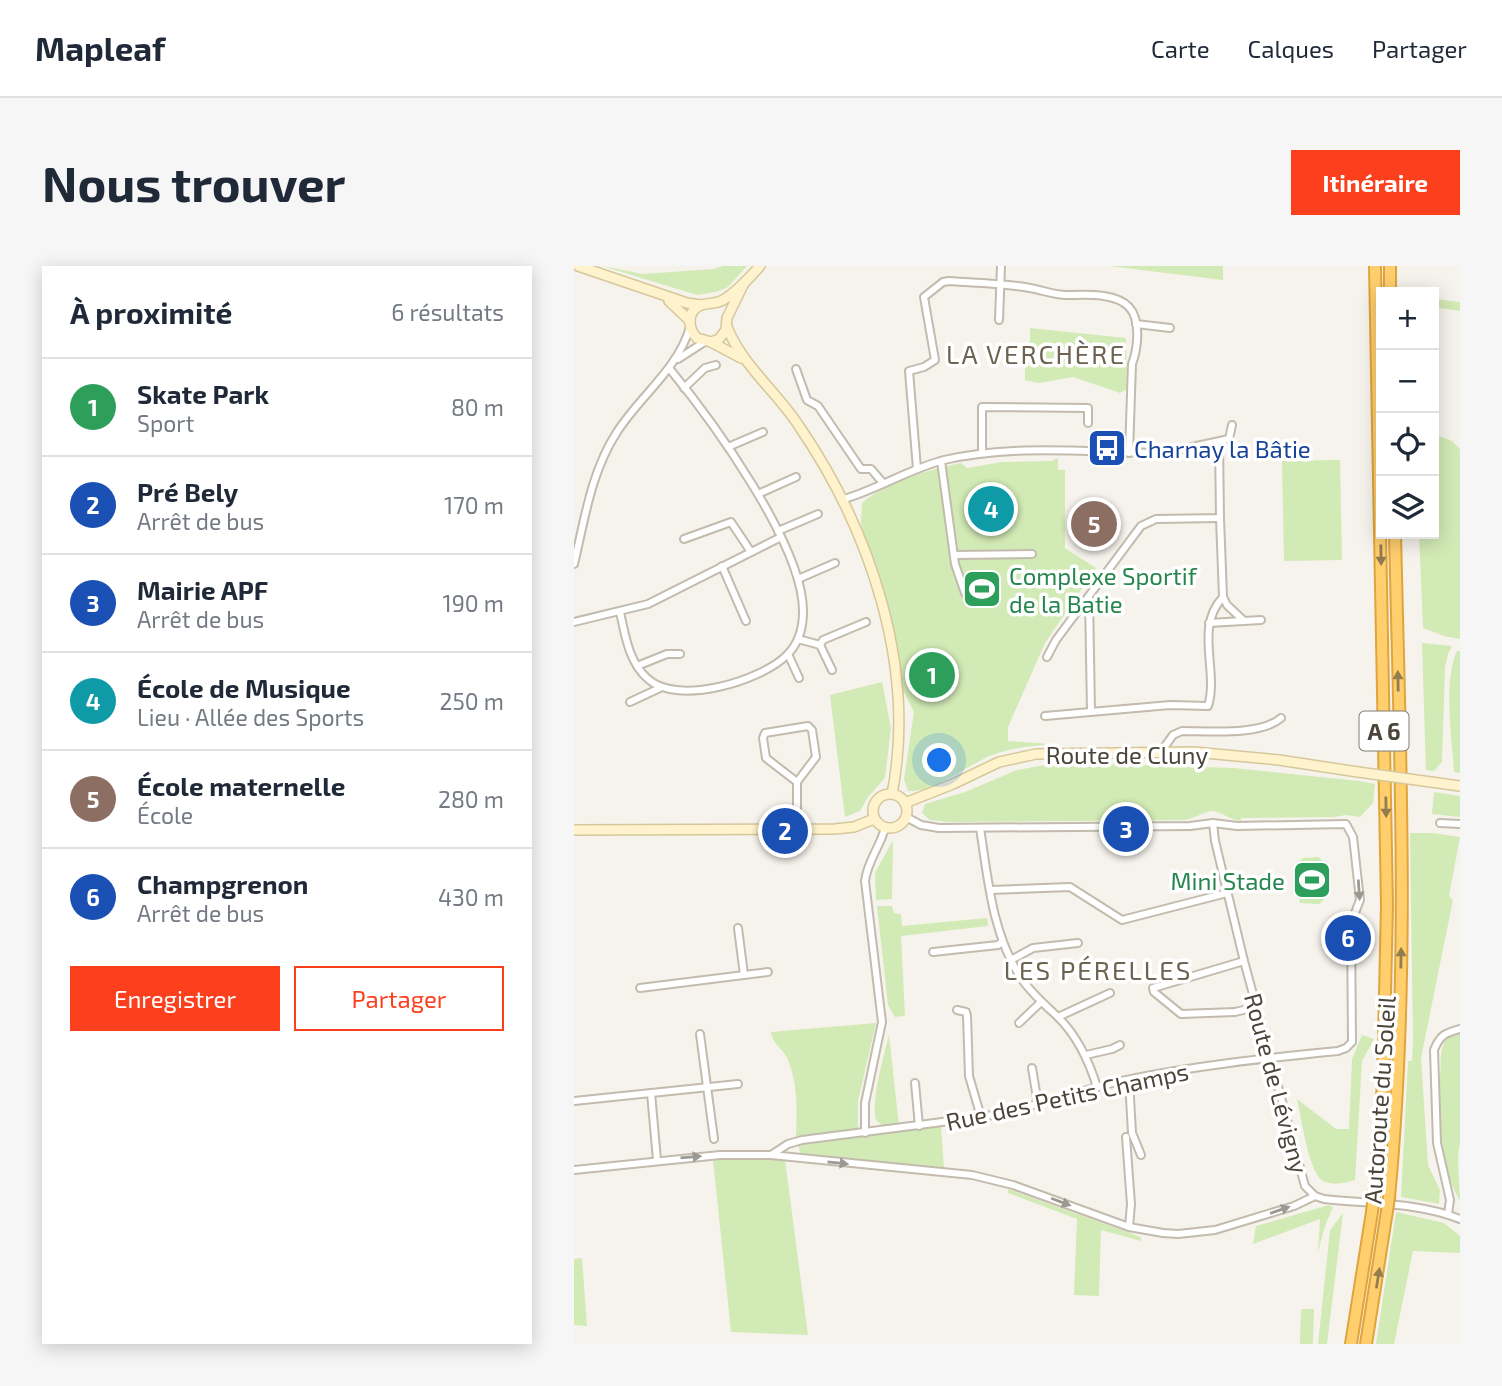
<!DOCTYPE html>
<html lang="fr">
<head>
<meta charset="utf-8">
<style>
  body { margin:0; font-family:"Exo 2",sans-serif; background:#f6f6f7; color:#1f2937 }
  .controls { position:absolute; right:21px; top:21px; display:grid; overflow:hidden; border-radius:0px; box-shadow:0 4px 18px #0003 }
  .controls button { width:63px; height:63px; display:grid; place-items:center; padding:0; border:0; border-bottom:2px solid #e0e1e3; background:#fff; color:#1f2937; font:35px sans-serif }
  .you { position:absolute; left:366px; top:495px; width:24px; height:24px; margin:-18px; border:5px solid #fff; border-radius:50%; background:#1a73e8; box-shadow:0 0 0 10px #1a73e833 }
  .badge { display:grid; place-items:center; width:46px; height:46px; border-radius:50%; background:#fc3f1d; color:#fff; font-size:23px; font-weight:700 }
  .pin { position:absolute; translate:-50% -50%; border:4px solid #fff; box-shadow:0 2px 7px #0006 }
  .list { margin:0; padding:0; list-style:none }
  h2 { display:flex; justify-content:space-between; align-items:center; height:91px; margin:0; padding:0 28px; font-size:30px }
  h2 small { font-size:23px; font-weight:400; color:#747a83 }
  .list li { display:grid; grid-template-columns:46px 1fr auto; gap:21px; align-items:center; box-sizing:border-box; height:98px; padding:0 28px; border-top:2px solid #e0e1e3 }
  .list b { display:block; font-size:26px; white-space:nowrap }
  .list p { margin:0; font-size:23px; white-space:nowrap; color:#747a83 }
  .list em { font-size:23px; font-style:normal; color:#747a83 }
  .actions { display:flex; gap:14px; padding:21px 28px }
  .actions a { flex:1; padding:16px 0; border:2px solid #fc3f1d; border-radius:0px; text-align:center; font-size:24px; color:#fc3f1d }
  .actions .main { background:#fc3f1d; color:#fff }
  .icon { flex:none; width:38px; height:38px; fill:none; stroke:currentColor; stroke-width:2; stroke-linecap:round; stroke-linejoin:round }
  .map { position:relative; flex:none; width:886px; height:1078px; overflow:hidden; border-radius:0px }
  header { display:flex; align-items:center; gap:42px; box-sizing:border-box; height:98px; padding:0 35px; background:#fff; border-bottom:2px solid #e0e1e3 }
  header strong { font-size:33px }
  nav { display:flex; gap:38px; margin-inline-start:auto; font-size:24px }
  .intro { display:flex; align-items:center; justify-content:space-between; box-sizing:border-box; height:168px; padding:0 42px }
  h1 { margin:0; font-size:49px }
  .button { padding:18px 32px; border-radius:0px; background:#fc3f1d; color:#fff; font-size:24px; font-weight:700 }
  main { display:flex; gap:42px; padding:0 42px }
  aside { flex:1; background:#fff; border-radius:0px; box-shadow:0 4px 18px #0003 }
  .map>svg:first-child { display:block }
</style>
</head>
<body>
<header>
<strong>Mapleaf</strong>
<nav><a>Carte</a><a>Calques</a><a>Partager</a></nav>
</header>
<div class="intro"><h1>Nous trouver</h1><a class="button">Itinéraire</a></div>
<main>
<aside>
<h2>À proximité<small>6 résultats</small></h2>
<ul class="list">
<li><span class="badge" style="background:#2e9e5b">1</span><div><b>Skate Park</b><p>Sport</p></div><em>80 m</em></li>
<li><span class="badge" style="background:#1a4fb4">2</span><div><b>Pré Bely</b><p>Arrêt de bus</p></div><em>170 m</em></li>
<li><span class="badge" style="background:#1a4fb4">3</span><div><b>Mairie APF</b><p>Arrêt de bus</p></div><em>190 m</em></li>
<li><span class="badge" style="background:#0f9aa8">4</span><div><b>École de Musique</b><p>Lieu · Allée des Sports</p></div><em>250 m</em></li>
<li><span class="badge" style="background:#8d6e63">5</span><div><b>École maternelle</b><p>École</p></div><em>280 m</em></li>
<li><span class="badge" style="background:#1a4fb4">6</span><div><b>Champgrenon</b><p>Arrêt de bus</p></div><em>430 m</em></li>
</ul>
<div class="actions"><a class="main">Enregistrer</a><a>Partager</a></div>
</aside>
<div class="map">
<svg width="886" height="1078" viewBox="0 0 886 1078">
  <rect width="100%" height="100%" fill="#f6f3ec"/>
  <g fill="#d2eab5">
    <path d="M28,0L69,8L140,3L149,0H173L154,21L142,26L123,29Z"/>
    <path d="M535,0H649V14Z"/>
    <path d="M860,33L886,36V45L860,41Z"/>
    <path d="M456,62L552,72L553,123L546,127L499,111L465,117L451,114V93L424,92L425,86H444L456,75Z"/>
    <path d="M860,168L878,175L886,183V373L870,370L849,362L845,268H860Z"/>
    <path d="M484,192V204H491V282L522,302L471,377L434,461V475L477,478C458,480 437,482 418,489C394,499 359,527 334,525L330,513L340,446L329,424L315,343L287,258L288,237C314,215 354,204 387,197L393,202L428,196L478,195Z"/>
    <path d="M766,194L768,294L710,295L708,195Z"/>
    <path d="M848,377L878,380L874,388L871,401L868,496L860,505L852,504Z"/>
    <path d="M883,385H886V507L880,506C878,473 869,414 883,385Z"/>
    <path d="M308,416L317,462L311,512L294,531L286,545L271,551L256,429Z"/>
    <path d="M529,498L660,502L785,515L801,518L799,537L786,551L772,549L760,551L667,552V555C656,554 648,546 638,545C631,545 620,553 610,554L374,556L356,554L348,547L351,538L391,526L443,504L471,499Z"/>
    <path d="M860,526L886,530V551L858,548Z"/>
    <path d="M836,567H859L886,571L875,630L879,634L847,792L854,899L866,924L865,938L827,931L834,795H838L839,774Z"/>
    <path d="M319,574L318,633L302,634L301,607Z"/>
    <path d="M744,591C755,599 755,617 754,630L745,638L726,637L723,623L724,597L729,592Z"/>
    <path d="M303,640H318L320,647L327,648L328,660L413,652L414,660L327,670L331,750L321,751L314,739Z"/>
    <path d="M302,757L284,835V863L222,871C223,845 224,818 214,794C210,783 198,778 197,766Z"/>
    <path d="M886,768V878C882,889 886,920 886,935C865,899 863,851 866,810C868,795 864,789 872,773Z"/>
    <path d="M315,769L325,860C317,861 310,862 304,856C294,845 311,785 315,769Z"/>
    <path d="M788,769L800,773L788,795L781,914C771,917 759,920 749,915C735,908 727,850 723,833L762,863H775L778,793Z"/>
    <path d="M367,859L370,903L227,890L224,879Z"/>
    <path d="M139,894H211L234,1069L157,1066Z"/>
    <path d="M434,923L567,971V975L527,964L525,1030L500,1029L503,953L434,927Z"/>
    <path d="M755,939L759,941L751,960L744,986L746,953L679,978L682,960Z"/>
    <path d="M822,946L870,957L886,970V987L839,985L820,1078H802Z"/>
    <path d="M769,947L753,1078H744L756,964Z"/>
    <path d="M8,992L13,1060L0,1059V993Z"/>
    <path d="M727,1043H740L739,1078H726Z"/>
  </g>
  <g fill="none" stroke-linecap="round" stroke-linejoin="round">
    <g stroke="#c2bbae" stroke-width="10">
      <g id="street">
        <path d="M425,54L427,0"/>
        <path d="M562,58L596,62"/>
        <path d="M104,93L132,75"/>
        <path d="M222,103L233,134L244,140L287,203H297L309,217"/>
        <path d="M110,122L131,102L142,99"/>
        <path d="M154,181L189,166"/>
        <path d="M408,187V141L514,142V157"/>
        <path d="M367,195L381,298L391,327"/>
        <path d="M343,203L335,105L350,101L361,94L350,31L369,16L375,15C401,17 430,17 456,22C468,24 480,29 493,29C510,29 541,26 555,41C567,54 564,82 558,98L555,187"/>
        <path d="M184,228L222,211"/>
        <path d="M270,233C304,223 335,203 370,194C438,178 510,186 580,187L604,184L655,173L658,159"/>
        <path d="M646,252L649,331L653,339L670,355"/>
        <path d="M204,265L244,248"/>
        <path d="M110,273L157,256L177,286"/>
        <path d="M380,289L458,288"/>
        <path d="M0,298C11,252 17,206 43,166C66,130 104,103 116,61"/>
        <path d="M148,300L172,355"/>
        <path d="M224,313L261,297"/>
        <path d="M515,332L517,446"/>
        <path d="M46,346C51,369 55,397 74,413C104,440 187,415 213,389C224,378 229,362 229,346C230,280 137,153 95,102"/>
        <path d="M0,356L74,338L207,271"/>
        <path d="M635,357L687,354"/>
        <path d="M224,373L246,379L258,404"/>
        <path d="M246,379L249,374L292,356"/>
        <path d="M214,388L225,412"/>
        <path d="M473,391L482,374L567,260L582,253L646,252L645,176"/>
        <path d="M63,400L93,388H106"/>
        <path d="M56,436L88,421"/>
        <path d="M471,450L596,439L634,440C645,405 620,362 649,331"/>
        <path d="M587,486L599,469L608,465C636,465 686,470 707,452"/>
        <path d="M639,557L641,575L670,695L731,920L741,930L750,933C795,938 843,936 886,953"/>
        <path d="M866,557L886,558"/>
        <path d="M406,562C414,613 418,668 447,712C457,727 471,739 484,751C504,771 515,795 523,821"/>
        <path d="M223,563V516L242,491L238,464L234,460L191,467L189,472L192,492L223,516"/>
        <path d="M416,624L496,621L548,654L653,627"/>
        <path d="M164,662L170,709"/>
        <path d="M359,686L424,679L428,676"/>
        <path d="M437,694L459,682L504,677"/>
        <path d="M670,695L579,722L580,726L607,748L661,746L682,741"/>
        <path d="M66,722L194,706"/>
        <path d="M383,744L392,746L393,750L395,810L407,851"/>
        <path d="M484,751L536,727"/>
        <path d="M445,757L467,736"/>
        <path d="M126,768L140,873"/>
        <path d="M512,789L538,783L546,779"/>
        <path d="M458,802L464,838"/>
        <path d="M555,814L558,867L567,889"/>
        <path d="M341,817L345,860"/>
        <path d="M77,827L83,894"/>
        <path d="M0,835L164,818"/>
        <path d="M291,867V837L308,756L291,615C293,596 306,581 311,562"/>
        <path d="M552,871L557,938L555,961"/>
        <path d="M197,889L398,909L439,919L555,961L589,967L604,968L641,964L720,940L741,930"/>
        <path d="M0,904L146,889H197L214,878L228,874L407,851C455,843 500,826 547,815C618,800 692,792 764,785L772,782L778,776L777,657L786,634L779,571L772,558L663,560L639,557L616,560L365,562L347,559L332,551"/>
        <path d="M874,948L876,934L863,877L860,784C866,769 871,767 886,763"/>
      </g>
    </g>
    <g stroke="#d6c79b" stroke-width="12">
      <g id="secondary">
        <path d="M4,0L113,37L127,39"/>
        <path d="M170,17L153,52L152,64L145,73L137,76L123,72C114,63 112,45 127,39C134,37 142,38 149,34C163,26 175,12 186,0"/>
        <path d="M95,35L116,55"/>
        <path d="M153,61C168,99 203,126 225,160C296,264 343,401 318,528"/>
        <path d="M137,76L167,92"/>
        <path d="M857,516L886,520"/>
        <circle cx="316" cy="545" r="17"/>
        <path d="M331,537L379,518L425,496L462,488L620,486L705,494L784,506"/>
        <path d="M0,564L261,563L280,561L300,553"/>
      </g>
    </g>
    <g stroke="#e0a43c" stroke-width="14">
      <g id="highway">
        <path d="M816,0V26"/>
        <path d="M800,929L809,818L813,639L801,0"/>
        <path d="M815,931C836,711 826,489 821,268"/>
        <path d="M777,1078L798,946"/>
        <path d="M792,1078L813,945"/>
      </g>
    </g>
    <use href="#street" stroke="#fff" stroke-width="6"/>
    <use href="#secondary" stroke="#fff3cd" stroke-width="9"/>
    <use href="#highway" stroke="#ffcf6e" stroke-width="10"/>
    <g stroke="#d6c79b" stroke-width="12" stroke-linecap="butt">
      <path id="secondary-bridge" d="M784,506L857,516"/>
    </g>
    <g stroke="#e0a43c" stroke-width="14" stroke-linecap="butt">
      <g id="highway-bridge">
        <path d="M813,945L815,931"/>
        <path d="M798,946L800,929"/>
      </g>
    </g>
    <use href="#secondary-bridge" stroke="#fff3cd" stroke-width="9"/>
    <use href="#highway-bridge" stroke="#ffcf6e" stroke-width="10"/>
  </g>
  <defs><path id="oneway-solid" d="M-6-.8H1V-3.2L6.5 0L1 3.2V.8H-6Z" transform="scale(1.75)"/></defs>
  <g fill="#937c4e">
    <use href="#oneway-solid" transform="translate(807 289) rotate(89)"/>
    <use href="#oneway-solid" transform="translate(824 415) rotate(-91)"/>
    <use href="#oneway-solid" transform="translate(812 541) rotate(89)"/>
    <use href="#oneway-solid" transform="translate(827 692) rotate(-89)"/>
    <use href="#oneway-solid" transform="translate(804 1012) rotate(-81)"/>
  </g>
  <g fill="#9c9892">
    <use href="#oneway-solid" transform="translate(785 624) rotate(86)"/>
    <use href="#oneway-solid" transform="translate(117 891) rotate(-5)"/>
    <use href="#oneway-solid" transform="translate(264 897) rotate(6)"/>
    <use href="#oneway-solid" transform="translate(487 936) rotate(21)"/>
    <use href="#oneway-solid" transform="translate(706 944) rotate(-19)"/>
  </g>
  <defs>
    <g id="bus-square" transform="scale(2.0125)"><rect x="-9" y="-9" width="18" height="18" rx="4" fill="#1a4fb4" stroke="#fff"/><path d="M-5-6H5V4H4V6H2V4H-2V6H-4V4H-5ZM-3.5-4V0h7V-4ZM-3.5 1.2v1.5H-2V1.2ZM2 1.2v1.5H3.5V1.2Z" fill="#fff"/></g>
    <g id="stadium-square" transform="scale(2.0125)"><rect x="-9" y="-9" width="18" height="18" rx="4" fill="#2e9e5b" stroke="#fff"/><path d="M0-5a6.5 5 0 1 0 0 10a6.5 5 0 1 0 0-10ZM-3.5-1.8h7v3.6h-7Z" fill="#fff"/></g>
  </defs>
  <g fill-rule="evenodd">
    <use href="#bus-square" x="533" y="182"/>
    <use href="#stadium-square" x="408" y="323"/>
    <use href="#stadium-square" x="738" y="614"/>
  </g>
  <g text-anchor="middle" dominant-baseline="central" stroke-width="7" stroke-linejoin="round" paint-order="stroke">
    <rect fill="#fff" stroke="#817c74" stroke-width="2" x="785.5" y="445.5" width="49" height="39" rx="5"/>
    <g font-size="23" font-weight="bold" fill="#4b4439">
      <text x="810" y="465">A 6</text>
    </g>
    <g font-size="24" fill="#164399" stroke="#fff" text-anchor="start">
      <text x="560" y="182">Charnay la Bâtie</text>
    </g>
    <g font-size="24" fill="#27864d" stroke="#fff" text-anchor="start">
      <text x="435" y="309">Complexe Sportif<tspan x="435" dy="28">de la Batie</tspan></text>
      <text x="711" y="614" text-anchor="end">Mini Stade</text>
    </g>
    <g font-size="24" fill="#4b4439" stroke="#fff">
      <text x="553" y="488">Route de Cluny</text>
      <text transform="translate(703 817) rotate(75)">Route de Lévigny</text>
      <text transform="translate(493 830) rotate(-12)">Rue des Petits Champs</text>
      <text transform="translate(805 834) rotate(-86)">Autoroute du Soleil</text>
    </g>
    <g font-size="26" letter-spacing="2" fill="#6e6250" stroke="#fff">
      <text x="462" y="87">LA VERCHÈRE</text>
      <text x="524" y="703">LES PÉRELLES</text>
    </g>
  </g>
</svg>
<div class="controls">
<button>+</button>
<button>−</button>
<button><svg class="icon" aria-label="locate" viewBox="0 0 24 24"><circle cx="12" cy="12" r="6"/><path d="M12 2v4M12 18v4M2 12h4M18 12h4"/></svg></button>
<button><svg class="icon" aria-label="layers" viewBox="0 0 24 24"><path d="M12 4l9 5-9 5-9-5zM3 14l9 5 9-5"/></svg></button>
</div>
<div class="you"></div>
<div class="pin badge" style="left:358px;top:409px;background:#2e9e5b">1</div>
<div class="pin badge" style="left:211px;top:565px;background:#1a4fb4">2</div>
<div class="pin badge" style="left:552px;top:563px;background:#1a4fb4">3</div>
<div class="pin badge" style="left:417px;top:243px;background:#0f9aa8">4</div>
<div class="pin badge" style="left:520px;top:258px;background:#8d6e63">5</div>
<div class="pin badge" style="left:774px;top:672px;background:#1a4fb4">6</div>
</div>
</main>
</body>
</html>
